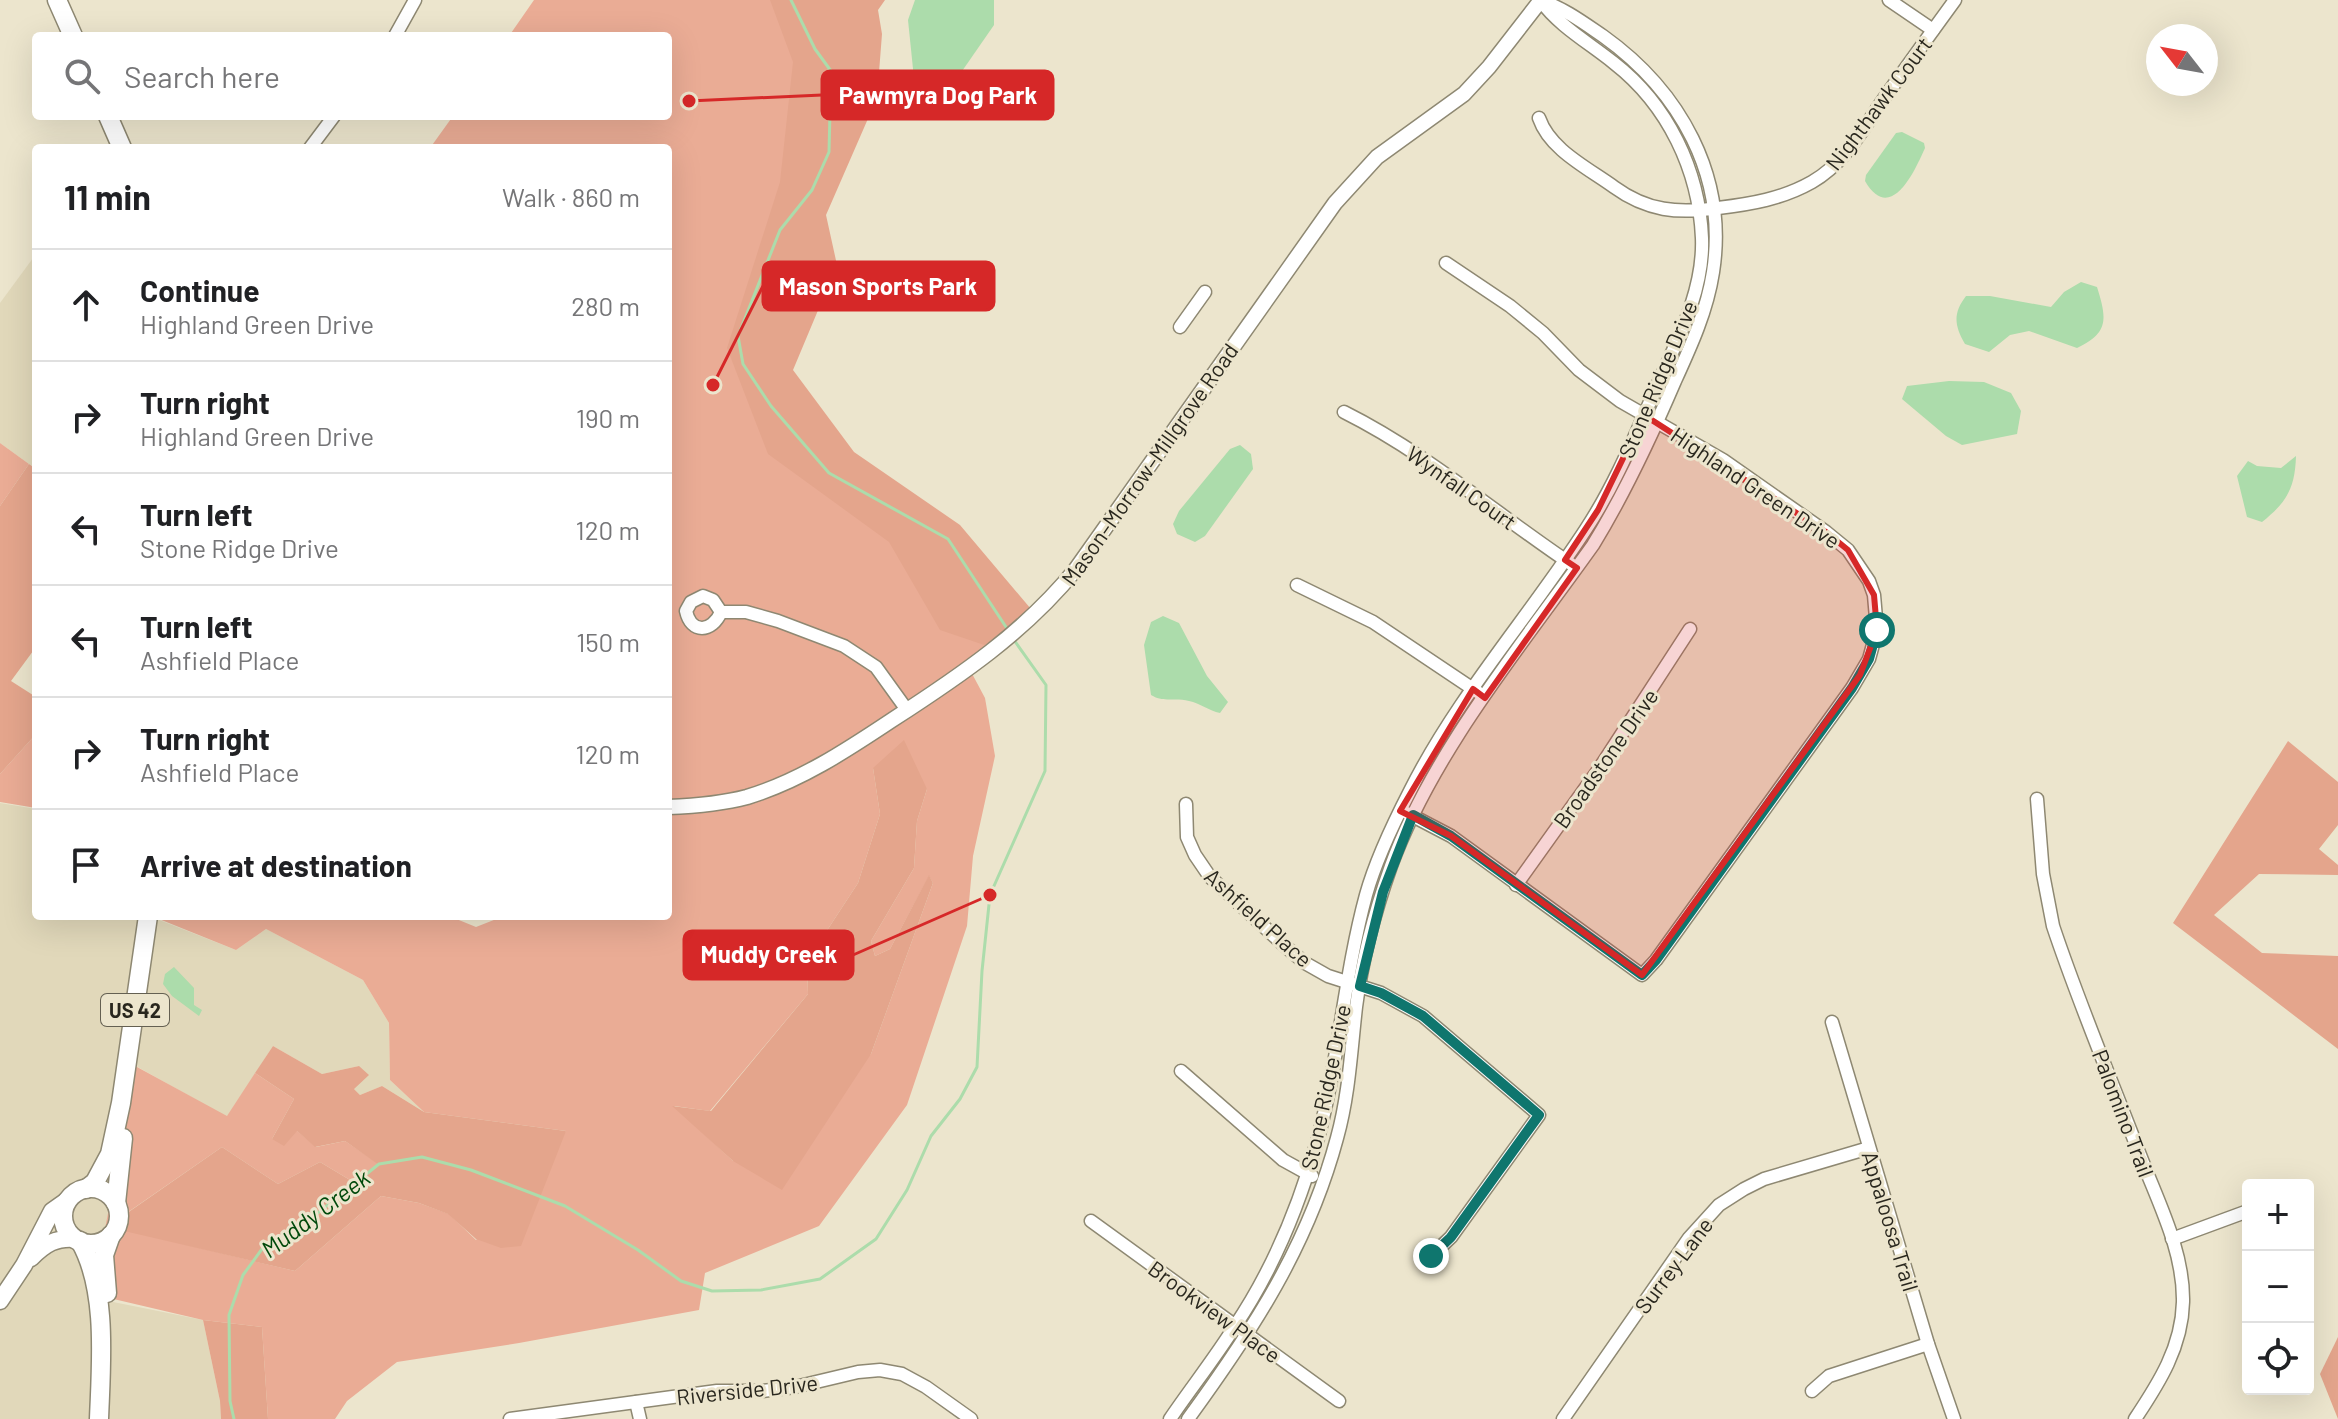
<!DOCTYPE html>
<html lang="en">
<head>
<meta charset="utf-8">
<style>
  body { margin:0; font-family:Barlow,sans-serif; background:#f6f6f6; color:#202124 }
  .controls { position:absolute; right:24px; bottom:24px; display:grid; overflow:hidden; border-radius:8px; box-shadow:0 8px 32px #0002 }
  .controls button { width:72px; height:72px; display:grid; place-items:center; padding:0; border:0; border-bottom:2px solid #e0e0e0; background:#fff; color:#202124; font:40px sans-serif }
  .compass { position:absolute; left:2146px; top:24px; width:72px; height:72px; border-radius:50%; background:#fff; box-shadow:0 8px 32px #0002; rotate:301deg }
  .stop { position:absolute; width:24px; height:24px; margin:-18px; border:6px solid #0f766e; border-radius:50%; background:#fff }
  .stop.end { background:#0f766e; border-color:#fff; box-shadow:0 2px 8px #0008 }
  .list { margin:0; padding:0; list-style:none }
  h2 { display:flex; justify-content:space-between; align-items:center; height:104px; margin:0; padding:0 32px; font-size:34px }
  h2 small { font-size:26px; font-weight:400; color:#757577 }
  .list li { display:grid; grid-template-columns:52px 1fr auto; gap:24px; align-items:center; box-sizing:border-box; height:112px; padding:0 32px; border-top:2px solid #e0e0e0 }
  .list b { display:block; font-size:30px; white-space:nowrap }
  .list p { margin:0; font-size:26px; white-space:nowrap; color:#757577 }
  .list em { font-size:26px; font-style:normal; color:#757577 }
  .icon { flex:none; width:44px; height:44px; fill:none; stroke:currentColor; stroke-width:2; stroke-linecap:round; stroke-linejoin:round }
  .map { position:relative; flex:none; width:2338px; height:1419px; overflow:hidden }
  .search { position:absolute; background:#fff; box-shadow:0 8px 32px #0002; left:32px; top:32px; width:640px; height:88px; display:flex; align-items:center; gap:20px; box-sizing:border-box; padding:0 28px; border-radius:8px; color:#757577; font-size:30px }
  .panel { position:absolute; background:#fff; box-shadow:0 8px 32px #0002; left:32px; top:144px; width:640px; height:776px; border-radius:8px }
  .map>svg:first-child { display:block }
</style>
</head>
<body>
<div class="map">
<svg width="2338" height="1419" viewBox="0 0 2338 1419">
  <rect width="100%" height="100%" fill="#ece5cd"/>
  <g fill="#e1d8ba">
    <path d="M36,254V469L0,443V303Z"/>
    <path d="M0,803L36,809V916H149L236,950L266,929L363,980L389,1023L390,1080L424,1112L382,1086L360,1095L354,1089L359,1066L322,1074L273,1046L227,1117L127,1061L110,1179L103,1300L203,1320L220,1401L221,1419H0Z"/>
  </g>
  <g fill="#eaac95" fill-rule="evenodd">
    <path d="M534,0H881L738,336L1011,636L969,668L985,698L995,756L973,856L967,926L907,1105L819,1226L705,1273L699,1310L519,1343L397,1362L347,1401L335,1419H268L262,1327L203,1320L105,1297L104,1234L114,1182L126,1061L227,1116L255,1073L294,1099L272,1139L296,1130L316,1147L345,1141L379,1164L355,1183L320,1162L278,1184L222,1147L108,1226L295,1271L381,1196L419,1203L449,1214L476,1240L566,1131L424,1112L390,1080L389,1023L363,980L266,929L236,950L159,919V916H449L476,927L504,916H668V148H430L453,116H668V36H509ZM873,768L927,789L917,821L914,868L871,941L875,956L890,949L929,876L933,883L871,1054L733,1161L674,1106L710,1111L808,994L807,961L858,883L880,814Z"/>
    <path d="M0,443L29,464L0,506Z"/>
    <path d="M36,734V808L0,802V774Z"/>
  </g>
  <g fill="#e4a58c">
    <path d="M770,0H885L878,10L882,34L877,98L826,215L837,265L793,370L854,452L960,525L1036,615L996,649L940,630L889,542L768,454L727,348L780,182L793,62Z"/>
    <path d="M29,464L36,469V647L11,681L36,697V734L0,774V506Z"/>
    <path d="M904,740L927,789L917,821L914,868L871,941L875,956L890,949L929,875L933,883L871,1054L782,1190L733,1161L672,1106L711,1111L808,994L807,961L858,883L880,814L873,768Z"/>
    <path d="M2288,741L2338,782V825L2319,849L2338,865V875L2259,874L2214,915L2262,953L2338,956V1049L2173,923Z"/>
    <path d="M273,1046L322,1074L359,1066L369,1075L354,1089L360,1095L382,1086L424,1112L566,1131L521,1246L501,1248L476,1239L448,1214L419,1203L381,1196L295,1271L107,1227L222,1147L278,1184L320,1162L355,1183L379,1165L345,1141L315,1147L297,1131L284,1146L272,1139L294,1099L255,1073Z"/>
    <path d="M203,1320L262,1327L268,1419H221L220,1401Z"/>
    <path d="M2338,1337V1419L2320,1374Z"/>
  </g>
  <g fill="#acdcab">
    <path d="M915,0H994V25L933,113L922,108L916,98L908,20Z"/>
    <path d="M1902,132L1924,143L1925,148C1914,173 1890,224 1865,181L1866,175L1896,133Z"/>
    <path d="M2081,282L2097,287C2107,319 2109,333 2077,348L2029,331L2010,335L1989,352L1965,344C1954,325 1953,313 1966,296H1990L2051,307L2064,292Z"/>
    <path d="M1949,381L1984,382L2011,393L2021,411L2017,434L1962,445L1946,436L1902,399L1907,386Z"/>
    <path d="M1240,445L1251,454L1253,469L1205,536L1195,542L1177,534L1173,524L1179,511L1230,449Z"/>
    <path d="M2296,456C2295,488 2287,502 2262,522L2247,517L2237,476L2248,461L2257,466L2281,468Z"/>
    <path d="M1163,616L1179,623L1207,676L1228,702L1220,713C1209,711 1200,703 1189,701C1175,697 1164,703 1151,695L1144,645L1151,622Z"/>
    <path d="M174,967L194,988V1005L202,1010L199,1016L172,996L163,984L165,974Z"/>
  </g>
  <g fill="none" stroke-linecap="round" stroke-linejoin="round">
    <g stroke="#acdcab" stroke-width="3">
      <path d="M791,0L815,49L831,71L829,152L812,190L780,230L738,336L743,364L771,406L829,473L948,539L1008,630"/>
      <path d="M234,1419L230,1401L229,1315L243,1275L262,1249L319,1212L379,1164L422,1157L471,1170L565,1206L638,1250L681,1281L712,1291L761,1290L820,1279L876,1239L907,1190L931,1136L960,1099L977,1067L982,971L990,895L1045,771L1046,685L1014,640"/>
    </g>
    <g stroke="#8e8872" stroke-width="15">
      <g id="minor">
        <path d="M1889,0L1933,30"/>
        <path d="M395,36L415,0"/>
        <path d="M1539,118C1550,150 1588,168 1614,187C1647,211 1678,214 1718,208C1751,204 1782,199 1812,182C1844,164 1863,129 1883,100C1907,66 1931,33 1955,0"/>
        <path d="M310,148L334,116"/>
        <path d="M1180,327L1205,292"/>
        <path d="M1344,412C1426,453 1495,513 1571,564"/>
        <path d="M1297,585L1373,622L1479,693"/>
        <path d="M721,612C712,633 691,634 686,611L691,602L703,596L713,600L721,612H746L778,621L844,646L876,667L907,710"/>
        <path d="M2037,799L2043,874L2053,926C2079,1004 2111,1079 2140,1155C2158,1202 2184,1251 2183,1302C2182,1347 2159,1383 2135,1419"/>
        <path d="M1186,804L1187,837L1195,855L1210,877L1285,946L1305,963L1328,976L1381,993L1423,1016L1539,1115L1451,1237L1431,1256"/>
        <path d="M1407,813L1451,836L1642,975L1656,960L1852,688L1869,659L1877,630L1874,595L1869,581L1848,550L1826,532L1723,460L1620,401L1579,370L1543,333L1510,306L1446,263"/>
        <path d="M1516,885L1599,769L1690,629"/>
        <path d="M1832,1022L1928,1344L1954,1419"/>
        <path d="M1181,1071L1283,1160L1312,1176"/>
        <path d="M1091,1221L1339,1401"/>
        <path d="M2172,1239L2248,1211"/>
        <path d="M1812,1391L1829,1376L1928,1344"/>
        <path d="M636,1402L640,1419"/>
        <path d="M510,1419L717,1391H762L795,1387L858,1372L880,1370L902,1374L926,1387L971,1419"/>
        <path d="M1170,1419C1191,1388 1215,1358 1235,1326C1272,1271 1299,1206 1317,1142C1339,1061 1344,976 1366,895C1376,859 1393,824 1410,791C1457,697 1529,617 1586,529C1617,482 1638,428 1661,377C1681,333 1704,287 1702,238C1699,170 1668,105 1614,63C1588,42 1560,27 1540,0"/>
        <path d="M1188,1419C1253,1330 1308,1246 1337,1138C1349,1095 1351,1051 1356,1007C1362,960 1375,911 1391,866C1433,751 1522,645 1593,545C1625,493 1651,437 1675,381C1691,346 1707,311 1713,272C1728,176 1680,91 1603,36C1581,21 1565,9 1540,0"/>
        <path d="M1563,1419L1689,1238L1719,1205L1744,1189L1764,1179L1869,1148"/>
      </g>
    </g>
    <g stroke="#8e8872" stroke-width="17">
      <path id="tertiary" d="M668,807C694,806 721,804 747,797C800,781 847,750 892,720C960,676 1025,632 1076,569L1335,203L1377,157L1464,94L1489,67L1541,0"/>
    </g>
    <g stroke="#8e8872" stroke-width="19">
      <g id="secondary">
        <path d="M31,1258C45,1244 56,1237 76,1239"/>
        <path d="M0,1301L24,1265L52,1211L69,1199"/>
      </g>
    </g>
    <g stroke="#8e8872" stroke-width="21">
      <g id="primary">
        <path d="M57,0L73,36"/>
        <path d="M108,116L122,148"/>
        <circle cx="91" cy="1216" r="28"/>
        <path d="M86,1189L95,1182L110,1154L121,1103L148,916"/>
        <path d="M116,1203L123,1138"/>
        <path d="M80,1241C108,1290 101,1364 99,1419"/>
        <path d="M107,1293L104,1255L111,1235"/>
      </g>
    </g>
    <use href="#minor" stroke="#fff" stroke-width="12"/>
    <use href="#tertiary" stroke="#fff" stroke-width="14"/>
    <use href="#secondary" stroke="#fff" stroke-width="16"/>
    <use href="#primary" stroke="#fff" stroke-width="18"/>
  </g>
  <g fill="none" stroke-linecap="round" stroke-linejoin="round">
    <path stroke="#0f766e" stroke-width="10" d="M1431,1256L1451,1237L1539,1115L1423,1016L1381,993L1360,986L1383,892L1413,815L1451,836L1642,975L1656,960L1852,688L1869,659L1877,630"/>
  </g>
  <path fill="#d62828" fill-opacity="0.2" stroke="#d62828" stroke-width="6" stroke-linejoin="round" d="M1644,415L1826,532L1848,550L1874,595L1877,630L1860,675L1642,975L1451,836L1400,811L1473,689L1485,698L1577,568L1565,560L1598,510Z"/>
  <g text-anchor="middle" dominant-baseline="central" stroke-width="6" stroke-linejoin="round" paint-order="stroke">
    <rect fill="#ece5cd" stroke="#646052" stroke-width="2" x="101" y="994" width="68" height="32" rx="6"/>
    <g font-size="20" font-weight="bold" fill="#29271e">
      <text x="135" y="1010">US 42</text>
    </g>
    <g font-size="22" fill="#29271e" stroke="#ece5cd">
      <text transform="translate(1878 103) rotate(-53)">Nighthawk Court</text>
      <text transform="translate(1657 379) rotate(-67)">Stone Ridge Drive</text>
      <text transform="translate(1149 464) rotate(-55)">Mason–Morrow–Millgrove Road</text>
      <text transform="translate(1462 487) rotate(35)">Wynfall Court</text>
      <text transform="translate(1756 487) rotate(34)">Highland Green Drive</text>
      <text transform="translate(1605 758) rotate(-55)">Broadstone Drive</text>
      <text transform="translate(1259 917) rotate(42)">Ashfield Place</text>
      <text transform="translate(1325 1087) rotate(-78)">Stone Ridge Drive</text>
      <text transform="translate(2124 1113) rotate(69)">Palomino Trail</text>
      <text transform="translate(1891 1221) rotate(73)">Appaloosa Trail</text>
      <text transform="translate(1673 1265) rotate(-53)">Surrey Lane</text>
      <text transform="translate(1215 1311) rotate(36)">Brookview Place</text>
      <text transform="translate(747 1389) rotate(-6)">Riverside Drive</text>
    </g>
    <g font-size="24" font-style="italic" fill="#00490b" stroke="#ece5cd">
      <text transform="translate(315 1213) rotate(-37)">Muddy Creek</text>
    </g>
  </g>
  <path fill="none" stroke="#d62828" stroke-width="3" d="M689 101L822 95M713 385L763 286M990 895L853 955"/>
  <g fill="#d62828" stroke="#ece5cd" stroke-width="3">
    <circle cx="689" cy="101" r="8"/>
    <circle cx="713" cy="385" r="8"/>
    <circle cx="990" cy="895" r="8"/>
  </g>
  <g fill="#d62828" stroke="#d62828" stroke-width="3">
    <rect x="822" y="71" width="231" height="48" rx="8"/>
    <rect x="763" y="262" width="231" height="48" rx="8"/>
    <rect x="684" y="931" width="169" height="48" rx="8"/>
  </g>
  <g font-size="24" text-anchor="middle" font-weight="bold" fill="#fff">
    <text x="938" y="104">Pawmyra Dog Park</text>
    <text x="878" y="295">Mason Sports Park</text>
    <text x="769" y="963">Muddy Creek</text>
  </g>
</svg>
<div class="controls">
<button>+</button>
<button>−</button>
<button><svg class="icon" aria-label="locate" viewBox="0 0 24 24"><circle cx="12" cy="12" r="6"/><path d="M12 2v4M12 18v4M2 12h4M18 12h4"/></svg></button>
</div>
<svg class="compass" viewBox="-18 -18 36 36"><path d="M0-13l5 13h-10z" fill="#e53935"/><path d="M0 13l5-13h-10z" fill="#757577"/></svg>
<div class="stop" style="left:1877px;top:630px"></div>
<div class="stop end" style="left:1431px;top:1256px"></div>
<div class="search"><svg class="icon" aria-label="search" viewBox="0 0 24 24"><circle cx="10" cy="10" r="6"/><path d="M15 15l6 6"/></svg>Search here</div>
<section class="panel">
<h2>11 min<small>Walk · 860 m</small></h2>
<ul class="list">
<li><svg class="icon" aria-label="ahead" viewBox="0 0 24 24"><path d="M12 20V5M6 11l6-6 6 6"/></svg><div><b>Continue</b><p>Highland Green Drive</p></div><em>280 m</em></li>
<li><svg class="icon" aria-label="right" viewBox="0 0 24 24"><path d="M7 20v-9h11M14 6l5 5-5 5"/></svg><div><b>Turn right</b><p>Highland Green Drive</p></div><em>190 m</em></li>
<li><svg class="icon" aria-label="left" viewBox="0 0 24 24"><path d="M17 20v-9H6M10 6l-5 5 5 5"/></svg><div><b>Turn left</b><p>Stone Ridge Drive</p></div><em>120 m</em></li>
<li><svg class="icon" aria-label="left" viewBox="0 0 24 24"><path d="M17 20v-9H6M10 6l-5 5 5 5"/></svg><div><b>Turn left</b><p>Ashfield Place</p></div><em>150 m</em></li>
<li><svg class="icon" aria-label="right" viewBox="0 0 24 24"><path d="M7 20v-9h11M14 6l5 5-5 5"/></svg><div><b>Turn right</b><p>Ashfield Place</p></div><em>120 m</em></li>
<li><svg class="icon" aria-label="arrive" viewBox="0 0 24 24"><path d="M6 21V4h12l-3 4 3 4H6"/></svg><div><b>Arrive at destination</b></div></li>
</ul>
</section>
</div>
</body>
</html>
